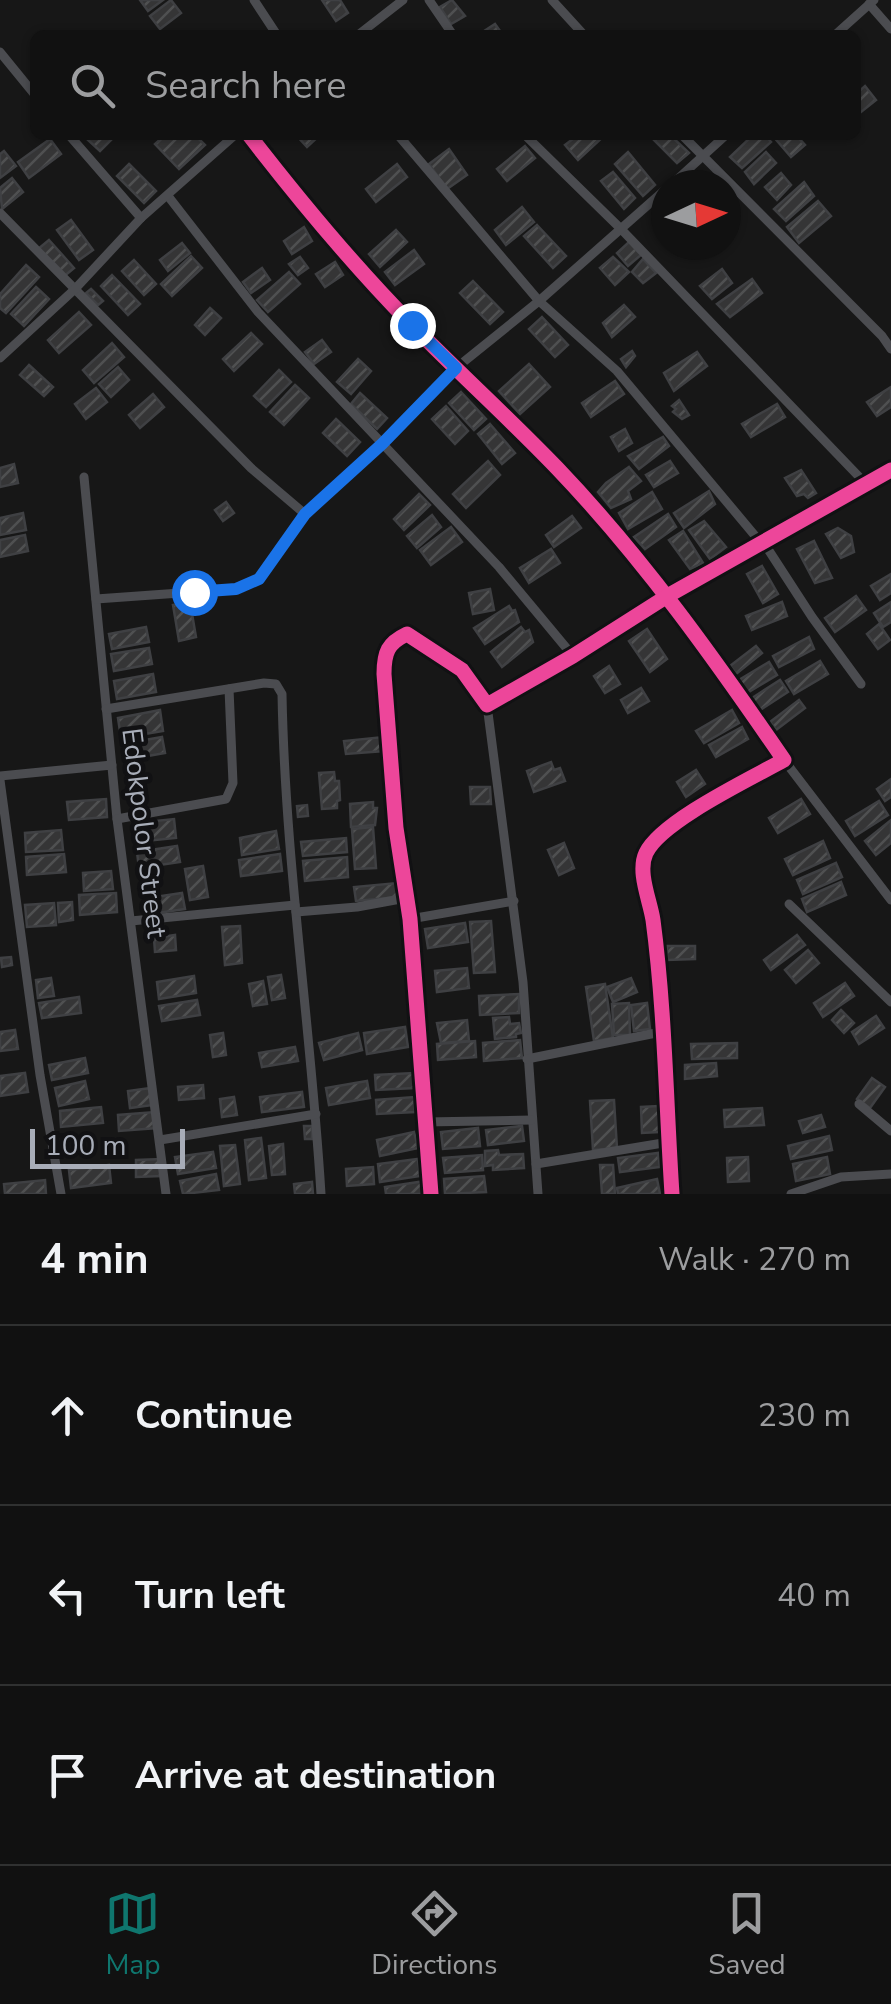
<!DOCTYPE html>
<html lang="en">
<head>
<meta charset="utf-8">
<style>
  body { margin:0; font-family:"Nunito Sans",sans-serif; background:#1e1f1f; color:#f1f3f6 }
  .compass { position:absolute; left:651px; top:170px; width:90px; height:90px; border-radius:50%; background:#111; box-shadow:0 2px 8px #0004; rotate:86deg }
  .scale { position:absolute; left:30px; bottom:25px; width:155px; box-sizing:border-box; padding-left:10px; border:5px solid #a8adb8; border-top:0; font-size:28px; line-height:35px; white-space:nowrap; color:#a8adb8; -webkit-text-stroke:8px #111113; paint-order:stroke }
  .stop { position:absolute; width:30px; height:30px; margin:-22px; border:8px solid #1a73e8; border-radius:50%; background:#fff }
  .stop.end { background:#1a73e8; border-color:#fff; box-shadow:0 2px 10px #0008 }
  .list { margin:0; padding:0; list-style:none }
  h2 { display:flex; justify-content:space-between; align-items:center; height:130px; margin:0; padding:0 40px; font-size:42px }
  h2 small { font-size:32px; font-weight:400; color:#9c9d9f }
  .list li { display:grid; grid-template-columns:65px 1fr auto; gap:30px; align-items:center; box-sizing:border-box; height:180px; padding:0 40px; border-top:2px solid #303131 }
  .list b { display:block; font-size:38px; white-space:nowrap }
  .list em { font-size:32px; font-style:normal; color:#9c9d9f }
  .icon { flex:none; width:55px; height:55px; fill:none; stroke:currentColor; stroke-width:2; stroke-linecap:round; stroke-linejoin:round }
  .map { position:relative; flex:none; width:891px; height:1194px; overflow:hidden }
  .search { position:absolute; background:#111; box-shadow:0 2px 8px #0004; left:30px; right:30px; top:30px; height:110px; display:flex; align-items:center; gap:25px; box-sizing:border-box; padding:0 35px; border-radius:15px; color:#9c9d9f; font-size:38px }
  .sheet { height:670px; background:#111 }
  nav { display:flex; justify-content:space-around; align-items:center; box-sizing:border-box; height:140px; border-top:2px solid #303131; background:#111; font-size:28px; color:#9c9d9f }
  nav a { display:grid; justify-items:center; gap:5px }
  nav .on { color:#0f766e }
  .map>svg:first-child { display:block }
</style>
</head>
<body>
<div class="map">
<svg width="891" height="1194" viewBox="0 0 891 1194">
  <defs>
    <pattern id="building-hatch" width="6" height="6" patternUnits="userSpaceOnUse" patternTransform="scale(2.5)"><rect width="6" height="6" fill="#353536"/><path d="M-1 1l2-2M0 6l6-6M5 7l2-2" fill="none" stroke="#4f5051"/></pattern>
  </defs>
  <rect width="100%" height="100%" fill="#171717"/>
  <g fill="url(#building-hatch)" stroke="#3f4043" stroke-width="2.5">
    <path d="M140,0H163L148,11Z"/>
    <path d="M171,0L181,13L160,29L150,16Z"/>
    <path d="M322,0H340L348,13L336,21Z"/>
    <path d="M452,0L465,16L451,24L440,7Z"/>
    <path d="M495,24L503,35H478Z"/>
    <path d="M865,86L876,100L856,116V94Z"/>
    <path d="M93,135H116L100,151L88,140Z"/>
    <path d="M165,135H195L205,145L179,169L155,144Z"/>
    <path d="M296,135H319V136L307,147Z"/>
    <path d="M578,135H605L578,160L565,145Z"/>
    <path d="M649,135H670L689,153L677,163Z"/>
    <path d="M753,135H765L771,142L742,168L730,157Z"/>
    <path d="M772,135H796L805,145L791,157Z"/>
    <path d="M50,139L61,154L29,178L18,162Z"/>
    <path d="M525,146L535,158L507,181L497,169Z"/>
    <path d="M449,149L467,175L447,189L429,164Z"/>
    <path d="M4,151L16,166L0,178V154Z"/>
    <path d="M628,152L655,185L643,196L615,164Z"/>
    <path d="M766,152L776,163L754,184L745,172Z"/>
    <path d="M129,164L156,191L144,203L117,176Z"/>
    <path d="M397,164L407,177L376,202L366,189Z"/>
    <path d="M613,172L635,198L624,209L601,181Z"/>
    <path d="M781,173L791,185L777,200L765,187Z"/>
    <path d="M12,178L23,192L2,209L0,188Z"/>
    <path d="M804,182L814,196L786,221L774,209Z"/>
    <path d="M818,201L831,216L799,243L787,227Z"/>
    <path d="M522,207L534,222L506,245L495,230Z"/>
    <path d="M71,220L93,250L79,260L57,230Z"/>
    <path d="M537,225L566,256L553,268L524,236Z"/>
    <path d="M304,227L312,241L292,254L284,241Z"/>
    <path d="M396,230L407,242L380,267L369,254Z"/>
    <path d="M49,240L74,268L62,278L37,250Z"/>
    <path d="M629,242L641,255L628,266L617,253Z"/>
    <path d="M182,243L190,253L168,271L160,260Z"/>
    <path d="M414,250L424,264L395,285L385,272Z"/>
    <path d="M191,256L202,268L172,296L161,284Z"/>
    <path d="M300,257L308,268L298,275L289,264Z"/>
    <path d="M613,257L629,272L615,285L600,268Z"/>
    <path d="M643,259L656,273L643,283L632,272Z"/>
    <path d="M134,260L156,284L144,295L122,271Z"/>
    <path d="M335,262L343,275L325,287L316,274Z"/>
    <path d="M26,265L39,277L6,313L0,308V294Z"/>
    <path d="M262,268L270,280L251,293L243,282Z"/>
    <path d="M722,269L732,283L712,299L700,286Z"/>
    <path d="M289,272L300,284L268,312L257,300Z"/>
    <path d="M112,275L140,304L128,315L101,286Z"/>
    <path d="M752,279L762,293L730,317L717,304Z"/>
    <path d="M473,281L503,312L490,324L460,293Z"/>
    <path d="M36,287L49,299L24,326L11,314Z"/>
    <path d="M91,289L103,301L98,305L86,293Z"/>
    <path d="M624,305L635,317L612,337L603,323Z"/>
    <path d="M210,308L221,318L205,335L195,325Z"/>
    <path d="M79,312L91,325L59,353L48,340Z"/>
    <path d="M542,317L568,345L555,357L529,329Z"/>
    <path d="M251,333L262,344L234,371L223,359Z"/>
    <path d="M322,340L331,352L314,364L305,352Z"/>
    <path d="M112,343L124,357L94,383L83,370Z"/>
    <path d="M632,351L635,356L626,367L621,359Z"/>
    <path d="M697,352L707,366L674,391L664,373Z"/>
    <path d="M358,359L371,371L351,394L337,382Z"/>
    <path d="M529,364L550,387L520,414L499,391Z"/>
    <path d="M29,365L53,387L44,396L20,375Z"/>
    <path d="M118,367L129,380L111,397L99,384Z"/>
    <path d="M279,370L291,382L266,407L254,396Z"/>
    <path d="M615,381L624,394L591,417L582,403Z"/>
    <path d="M295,385L309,398L284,425L270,412Z"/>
    <path d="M891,387V407L877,416L867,402Z"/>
    <path d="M96,388L107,402L86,419L75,404Z"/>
    <path d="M461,392L486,419L474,430L449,403Z"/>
    <path d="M360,393L387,418L377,429L351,404Z"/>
    <path d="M153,394L164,407L140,428L129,415Z"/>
    <path d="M679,400L689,415L682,419L673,412L676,409L672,406Z"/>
    <path d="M777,404L785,417L751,437L742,424Z"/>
    <path d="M446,406L468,431L455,444L432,419Z"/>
    <path d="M336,419L360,442L347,456L323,433Z"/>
    <path d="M490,424L515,453L502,464L478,434Z"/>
    <path d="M625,429L632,443L619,451L611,437Z"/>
    <path d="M663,437L669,446L639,469L628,456Z"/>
    <path d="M488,461L500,475L466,508L453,494Z"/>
    <path d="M670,461L678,473L654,487L646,475Z"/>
    <path d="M14,464L18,483L0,487V468Z"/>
    <path d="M629,467L641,481L628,491L631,499L611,508L598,492L606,483Z"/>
    <path d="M801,470L816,493L808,498L804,494L797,496L785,478Z"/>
    <path d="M709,491L715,504L684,528L674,513Z"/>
    <path d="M652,492L662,509L628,529L619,513Z"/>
    <path d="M419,494L430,505L404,530L394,519Z"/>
    <path d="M226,502L234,513L223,521L215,510Z"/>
    <path d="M23,513L26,530L0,535V518Z"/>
    <path d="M668,514L676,527L645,549L634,537Z"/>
    <path d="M432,515L441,527L417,548L407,536Z"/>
    <path d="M572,516L581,528L554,547L546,535Z"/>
    <path d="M704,521L726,547L710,559L689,530Z"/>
    <path d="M451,527L462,542L431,565L420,550Z"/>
    <path d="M838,528L851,536L854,552L841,558L826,534Z"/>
    <path d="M683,531L703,563L690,569L669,540Z"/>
    <path d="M25,535L28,551L0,557V540Z"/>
    <path d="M814,541L832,578L815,583L797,549Z"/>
    <path d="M551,549L560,563L529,583L520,568Z"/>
    <path d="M762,566L778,594L763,603L747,574Z"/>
    <path d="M891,574V593L880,600L871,586Z"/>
    <path d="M490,589L494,610L473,614L469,593Z"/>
    <path d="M856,596L866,610L835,632L825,618Z"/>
    <path d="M190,602L196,637L179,641L173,605Z"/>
    <path d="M782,602L787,616L752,630L746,616Z"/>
    <path d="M891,602V622L883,627L874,613Z"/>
    <path d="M509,606L512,611L515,610L519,622L485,644L474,628Z"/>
    <path d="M879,624L890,640L878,649L867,634Z"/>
    <path d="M146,627L149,642L112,649L109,634Z"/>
    <path d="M521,627L525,632L529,630L533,642L502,667L491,652Z"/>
    <path d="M647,629L667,659L650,672L629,641Z"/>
    <path d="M809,637L814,649L779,667L773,656Z"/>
    <path d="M756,646L762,653L736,674L730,666Z"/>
    <path d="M149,648L152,664L114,671L111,654Z"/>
    <path d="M820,661L828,674L794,694L786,681Z"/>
    <path d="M769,662L777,675L747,693L739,680Z"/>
    <path d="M609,666L620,684L605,693L594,676Z"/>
    <path d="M153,674L156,692L117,699L114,681Z"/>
    <path d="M780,680L788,692L760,710L752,698Z"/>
    <path d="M641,688L649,701L628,713L621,700Z"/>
    <path d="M799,700L805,708L776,730L770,722Z"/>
    <path d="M160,710L163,731L121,738L118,718Z"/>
    <path d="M732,710L739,723L704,743L696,731Z"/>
    <path d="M742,727L748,739L716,757L709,745Z"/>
    <path d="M162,737L165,753L125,760L122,744Z"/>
    <path d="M383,737L384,751L346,754L344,741Z"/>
    <path d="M551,762L554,770L560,768L565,781L534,792L527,771Z"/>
    <path d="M696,770L705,784L686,797L677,782Z"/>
    <path d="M334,772L335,781H339L340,800L337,801V808L322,809L319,773Z"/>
    <path d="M891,779V797L885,801L877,789Z"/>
    <path d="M470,787H490L491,804H471Z"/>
    <path d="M106,799L107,817L69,820L67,802Z"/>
    <path d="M801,799L810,814L778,833L769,818Z"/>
    <path d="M879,801L888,815L855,836L846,821Z"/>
    <path d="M373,802V808H377L375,825L351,827L350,804Z"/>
    <path d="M307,805L308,816L298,817L297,806Z"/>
    <path d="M174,819L176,838L136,842L135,823Z"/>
    <path d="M891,820V843L876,855L865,841Z"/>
    <path d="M373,827L376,868L355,869L352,829Z"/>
    <path d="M61,830L63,850L26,852L25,833Z"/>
    <path d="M276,831L279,849L242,855L240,838Z"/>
    <path d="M346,838L347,852L303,856L301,842Z"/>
    <path d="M823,841L830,858L793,875L785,859Z"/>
    <path d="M564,843L574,868L559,875L548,850Z"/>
    <path d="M177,846L180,862L139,868L137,852Z"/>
    <path d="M64,854L66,872L27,875L26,857Z"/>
    <path d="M280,854L282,871L241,876L239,860Z"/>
    <path d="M347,857L348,877L305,881L303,861Z"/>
    <path d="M836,863L842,877L803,894L797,880Z"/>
    <path d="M203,866L208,897L190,900L185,869Z"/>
    <path d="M111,871L113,889L84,891L83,873Z"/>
    <path d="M841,882L846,895L807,912L802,899Z"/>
    <path d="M397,883L398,897L356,901L354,887Z"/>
    <path d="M116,893L117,912L80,915L79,895Z"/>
    <path d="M182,893L185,909L151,914L148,898Z"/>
    <path d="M72,902L73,920L59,922L58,903Z"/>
    <path d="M54,903L56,925L27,927L25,905Z"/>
    <path d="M491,921L495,972L474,973L470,922Z"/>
    <path d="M465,923L468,942L428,948L425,929Z"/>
    <path d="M240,926L242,963L225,965L222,927Z"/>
    <path d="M175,935L176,950L155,952L154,938Z"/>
    <path d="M797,935L805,945L771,970L764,960Z"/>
    <path d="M667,946H695V959L667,960Z"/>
    <path d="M808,950L819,963L796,983L785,970Z"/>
    <path d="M11,957L12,965L2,967L1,958Z"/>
    <path d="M467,968L469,988L437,992L435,971Z"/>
    <path d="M281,975L285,998L272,1000L268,977Z"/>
    <path d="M194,976L196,993L159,999L157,982Z"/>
    <path d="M51,978L54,996L38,998L36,980Z"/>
    <path d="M631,978L637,992L613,1002L607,987Z"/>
    <path d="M263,981L267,1004L253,1006L249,984Z"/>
    <path d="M845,983L854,996L823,1017L814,1003Z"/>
    <path d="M605,984L613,1038L594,1041L586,987Z"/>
    <path d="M519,994V1013L480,1015L479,996Z"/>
    <path d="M79,997L81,1013L42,1018L39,1003Z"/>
    <path d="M197,1000L200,1015L162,1021L159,1006Z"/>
    <path d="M629,1003L630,1035H614L612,1004Z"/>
    <path d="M647,1003L650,1029L634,1031L631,1005Z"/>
    <path d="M841,1010L854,1023L844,1033L832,1020Z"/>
    <path d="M876,1016L884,1028L859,1044L852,1032Z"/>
    <path d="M509,1017L510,1024L519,1023L521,1033L516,1034V1037L495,1039L493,1018Z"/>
    <path d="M467,1020L469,1041L441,1043L437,1023Z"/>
    <path d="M405,1027L408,1047L367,1054L364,1033Z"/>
    <path d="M15,1030L18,1049L0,1051V1032Z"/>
    <path d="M223,1033L226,1055L213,1057L210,1035Z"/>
    <path d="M358,1033L362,1050L324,1060L319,1043Z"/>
    <path d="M520,1040L522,1058L484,1061L483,1043Z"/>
    <path d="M475,1041L476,1057L438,1060L437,1044Z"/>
    <path d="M737,1043V1058L692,1059L691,1044Z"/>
    <path d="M295,1047L298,1061L262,1067L259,1053Z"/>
    <path d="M85,1058L88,1073L52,1080L49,1065Z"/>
    <path d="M716,1063L717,1076L685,1079V1065Z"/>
    <path d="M25,1073L28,1092L0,1096V1076Z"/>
    <path d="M414,1073L415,1088L376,1090L375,1075Z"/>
    <path d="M872,1078L885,1087L870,1108L857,1099Z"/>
    <path d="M85,1081L89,1099L59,1106L55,1088Z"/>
    <path d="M367,1081L370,1098L329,1105L326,1088Z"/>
    <path d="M203,1085L204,1098L179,1100L178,1087Z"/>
    <path d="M151,1088L153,1105L130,1108L128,1091Z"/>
    <path d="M302,1092L304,1107L262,1112L260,1097Z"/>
    <path d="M234,1097L237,1115L222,1117L220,1099Z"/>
    <path d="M414,1097L415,1112L377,1114L376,1100Z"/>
    <path d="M614,1100L617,1148L593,1150L590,1101Z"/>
    <path d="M658,1106L659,1132L642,1133L641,1107Z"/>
    <path d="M101,1107L103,1123L61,1127L60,1111Z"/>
    <path d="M762,1108L764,1125L725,1127L724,1110Z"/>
    <path d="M155,1112L157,1128L119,1131L118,1115Z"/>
    <path d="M821,1115L825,1127L803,1133L799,1121Z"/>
    <path d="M304,1126H312V1139H305Z"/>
    <path d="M522,1126L524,1141L488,1145L486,1130Z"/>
    <path d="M478,1128L480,1146L443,1149L441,1132Z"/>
    <path d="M414,1132L418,1148L380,1156L377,1140Z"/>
    <path d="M829,1136L832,1150L791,1159L788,1146Z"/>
    <path d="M261,1138L266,1178L249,1180L245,1140Z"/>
    <path d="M283,1144L285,1174L272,1175L269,1146Z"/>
    <path d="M235,1145L240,1184L224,1186L220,1146Z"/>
    <path d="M498,1150L499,1155L523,1154L524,1168L493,1170V1165L485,1166V1151Z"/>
    <path d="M213,1152L216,1168L178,1174L175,1157Z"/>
    <path d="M658,1153L660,1167L620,1172L618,1158Z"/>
    <path d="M482,1155L483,1170L445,1173L443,1158Z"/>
    <path d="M748,1157L749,1181L728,1182L727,1158Z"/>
    <path d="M827,1157L830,1174L796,1181L793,1164Z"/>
    <path d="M161,1159V1176L136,1177V1160Z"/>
    <path d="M418,1159L420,1176L380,1182L378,1164Z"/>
    <path d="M109,1165L111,1183L71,1188L69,1170Z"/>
    <path d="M600,1165H613L615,1194H602Z"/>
    <path d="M373,1167L374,1184L347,1186L346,1169Z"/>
    <path d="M216,1174L219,1190L183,1194L180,1181Z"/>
    <path d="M484,1176L486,1192L445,1194L444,1179Z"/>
    <path d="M657,1179L660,1194H618L617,1188Z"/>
    <path d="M45,1180L46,1194H5L4,1184Z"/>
    <path d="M425,1181L427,1194H386L385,1187Z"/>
    <path d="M312,1182L313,1194H295L294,1184Z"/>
  </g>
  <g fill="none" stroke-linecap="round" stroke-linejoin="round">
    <g stroke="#4b4c50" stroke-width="9">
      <path d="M254,0L277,35"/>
      <path d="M429,0L453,35"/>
      <path d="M552,0L584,35"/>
      <path d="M869,4L891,29"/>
      <path d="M358,35L403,0"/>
      <path d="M835,35L874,0"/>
      <path d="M0,52L35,95"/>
      <path d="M69,135L141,218"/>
      <path d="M249,135C300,201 353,265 411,324C459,373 510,419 557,468C643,558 714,658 784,760C752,778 661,821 646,853C637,872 650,900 653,920C665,1010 666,1103 672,1194"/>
      <path d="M398,135L539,301L617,371L762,544"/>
      <path d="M525,135L620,228L867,485"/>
      <path d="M682,135L882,336L891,349"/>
      <path d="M671,185L726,135"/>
      <path d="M168,196L258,312L499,567L573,656"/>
      <path d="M0,213L251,468L305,514"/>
      <path d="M0,358L75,289L141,218L235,135"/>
      <path d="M84,477L117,819L166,1194"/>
      <path d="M764,543L812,617L861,684"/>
      <path d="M96,599L236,589L259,579L305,514L382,444L456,368L539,301L666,189"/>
      <path d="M487,705L523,982L538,1194"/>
      <path d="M106,709L264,683L276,684L282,694C285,861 311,1027 321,1194"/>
      <path d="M784,760L891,900"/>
      <path d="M0,776L112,765"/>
      <path d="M0,780L40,1075L61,1194"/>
      <path d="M117,819L226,799L233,783L229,689"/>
      <path d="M789,904L891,1002"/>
      <path d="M296,912L357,907L406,898"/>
      <path d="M410,919L514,901"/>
      <path d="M131,921L295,905"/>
      <path d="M527,1059L661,1032"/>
      <path d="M859,1104L891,1131"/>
      <path d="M425,1122L531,1120"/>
      <path d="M160,1140L316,1114"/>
      <path d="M536,1164L669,1142"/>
      <path d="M431,1194L410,919L396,828L384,674C384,652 388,643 407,634L462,670L487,705L573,656L669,595L891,470"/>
      <path d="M791,1194L841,1177L891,1174"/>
    </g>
    <g stroke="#111113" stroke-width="21">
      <g id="cycleway">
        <path d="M249,135C300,201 353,265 411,324C459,373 510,419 557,468C643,558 714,658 784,760C752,778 661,821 646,853C637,872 650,900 653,920C665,1010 666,1103 672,1194"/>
        <path d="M431,1194L410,919L396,828L384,674C384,652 388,643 407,634L462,670L487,705L573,656L669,595L891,470"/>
      </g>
    </g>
    <use href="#cycleway" stroke="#ed469a" stroke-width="15"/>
  </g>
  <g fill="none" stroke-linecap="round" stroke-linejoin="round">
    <path stroke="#1a73e8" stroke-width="12" d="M194,592L236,589L259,579L305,514L382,444L456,368L412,325"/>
  </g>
  <g text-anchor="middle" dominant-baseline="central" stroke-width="9" stroke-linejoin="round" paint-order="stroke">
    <g font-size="28" fill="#a8adb8" stroke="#111113">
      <text transform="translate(144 833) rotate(83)">Edokpolor Street</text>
    </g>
  </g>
</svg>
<svg class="compass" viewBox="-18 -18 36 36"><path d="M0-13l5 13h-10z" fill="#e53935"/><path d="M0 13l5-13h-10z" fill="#9c9d9f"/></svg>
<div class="scale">100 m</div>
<div class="stop" style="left:194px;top:592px"></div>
<div class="stop end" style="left:412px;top:325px"></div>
<div class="search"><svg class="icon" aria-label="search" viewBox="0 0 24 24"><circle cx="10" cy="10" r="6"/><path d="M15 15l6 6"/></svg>Search here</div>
</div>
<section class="sheet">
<h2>4 min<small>Walk · 270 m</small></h2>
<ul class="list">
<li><svg class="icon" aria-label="ahead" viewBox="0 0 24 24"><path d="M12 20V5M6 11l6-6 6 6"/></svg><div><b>Continue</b></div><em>230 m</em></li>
<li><svg class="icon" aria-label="left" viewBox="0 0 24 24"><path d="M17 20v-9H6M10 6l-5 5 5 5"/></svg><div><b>Turn left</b></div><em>40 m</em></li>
<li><svg class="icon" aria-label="arrive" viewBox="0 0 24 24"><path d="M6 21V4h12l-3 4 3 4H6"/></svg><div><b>Arrive at destination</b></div></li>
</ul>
</section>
<nav>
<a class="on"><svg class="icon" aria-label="map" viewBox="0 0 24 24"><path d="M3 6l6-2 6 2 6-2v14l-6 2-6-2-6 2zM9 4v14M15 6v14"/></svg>Map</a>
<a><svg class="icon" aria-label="directions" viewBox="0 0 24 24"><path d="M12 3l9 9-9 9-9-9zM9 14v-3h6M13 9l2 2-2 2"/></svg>Directions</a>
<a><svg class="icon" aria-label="saved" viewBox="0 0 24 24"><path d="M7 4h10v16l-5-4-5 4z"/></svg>Saved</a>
</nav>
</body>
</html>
